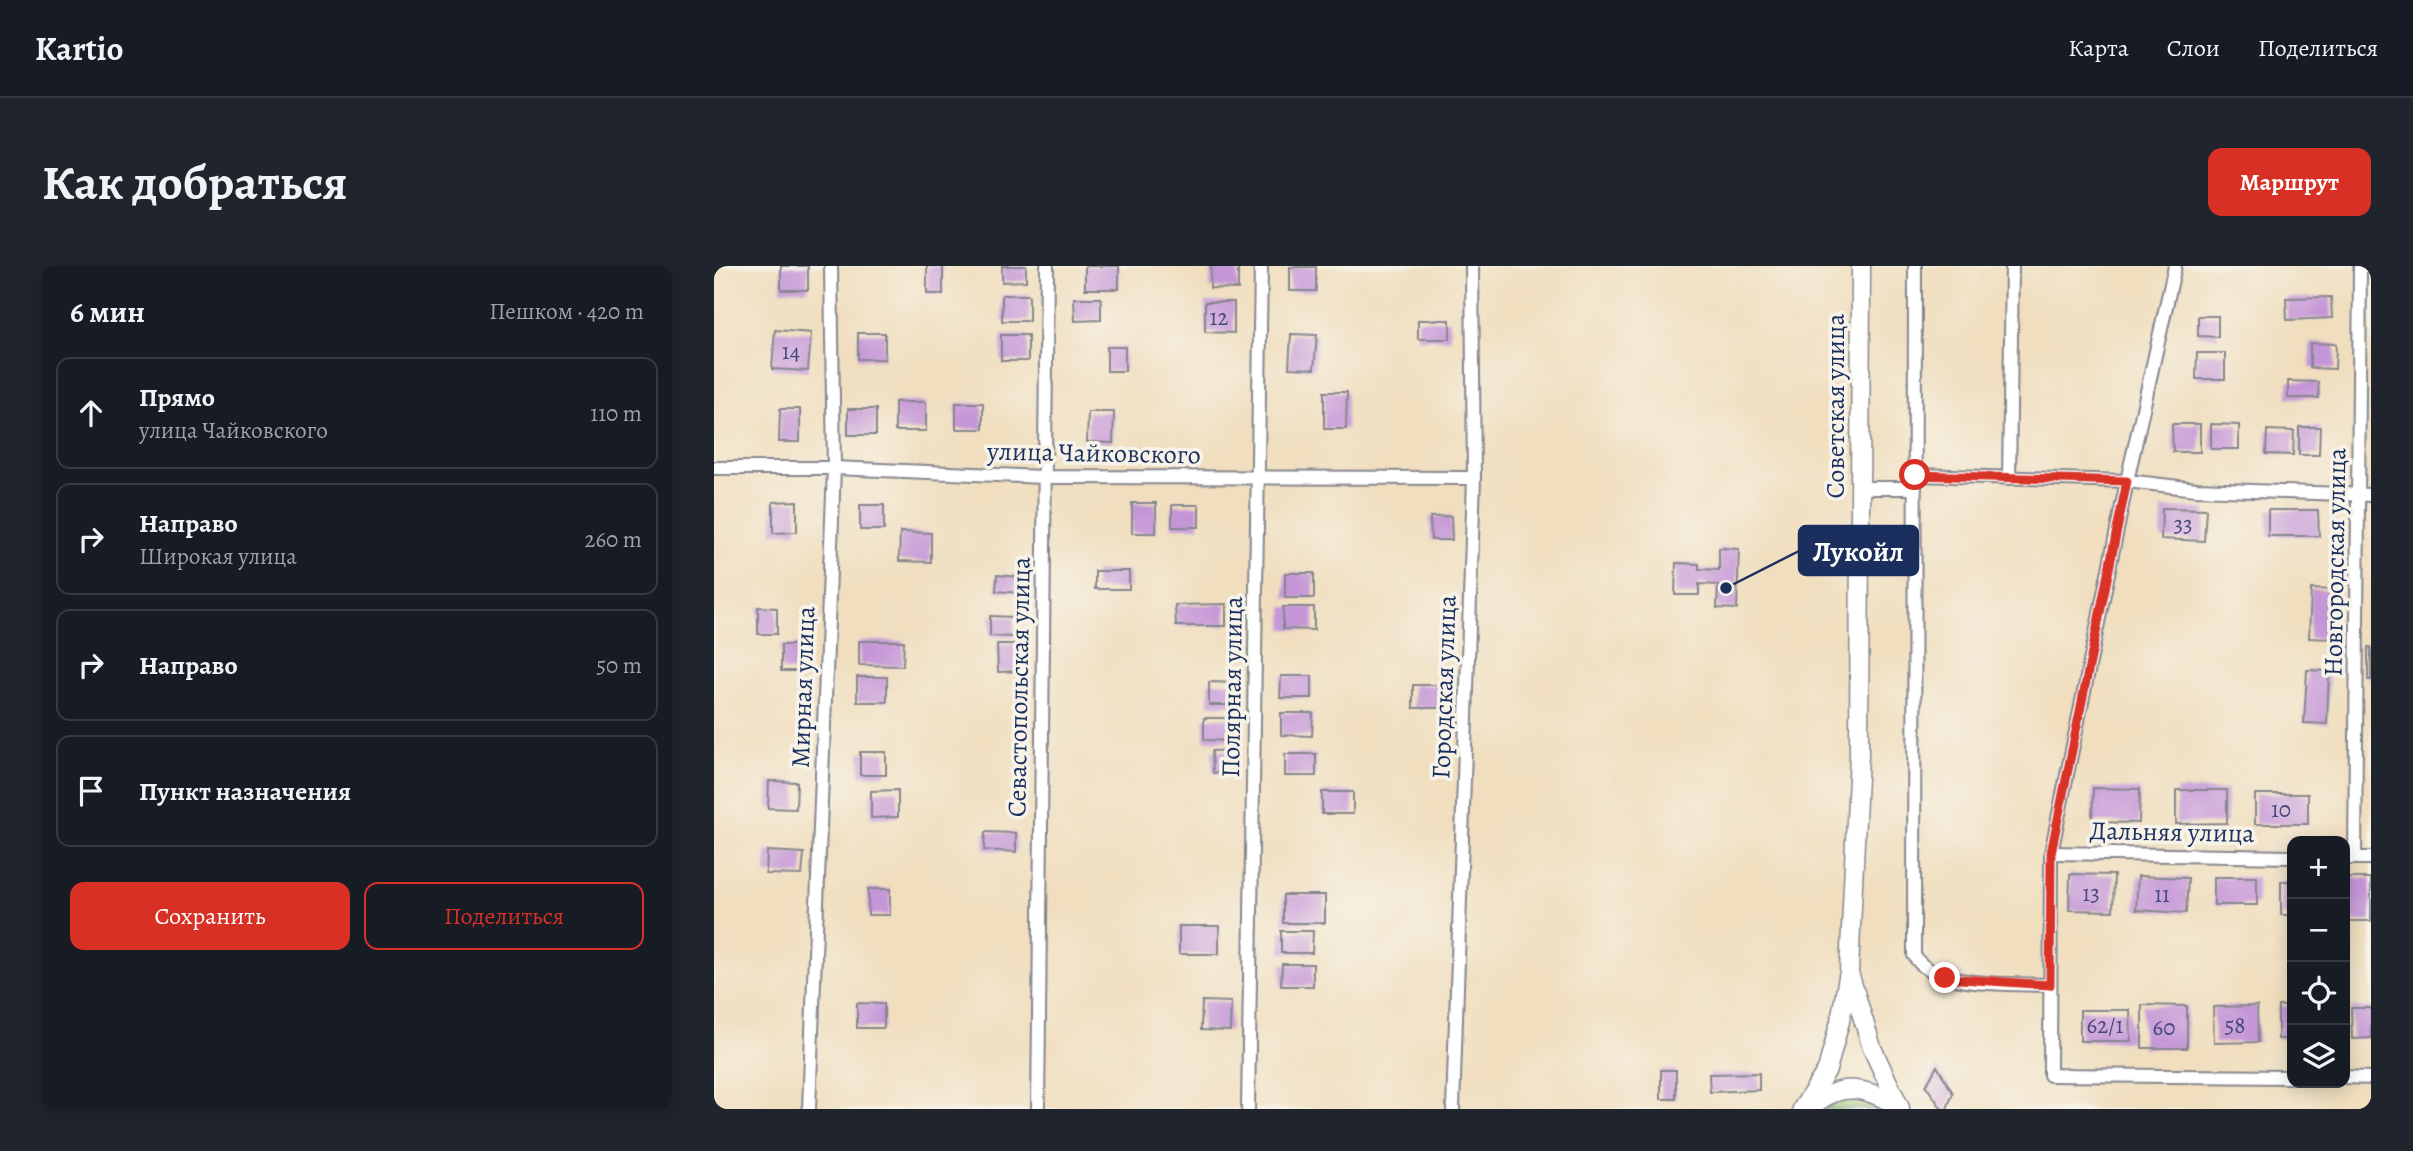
<!DOCTYPE html>
<html lang="ru">
<head>
<meta charset="utf-8">
<style>
  body { margin:0; font-family:Alegreya,serif; background:#20242c; color:#f1f3f6 }
  .controls { position:absolute; right:21px; bottom:21px; display:grid; overflow:hidden; border-radius:14px; box-shadow:0 4px 18px #0003 }
  .controls button { width:63px; height:63px; display:grid; place-items:center; padding:0; border:0; border-bottom:2px solid #363941; background:#171b24; color:#f1f3f6; font:35px sans-serif }
  .stop { position:absolute; width:21px; height:21px; margin:-16px; border:5px solid #d93025; border-radius:50%; background:#fff }
  .stop.end { background:#d93025; border-color:#fff; box-shadow:0 2px 7px #0008 }
  .list { margin:0; padding:0; list-style:none }
  h2 { display:flex; justify-content:space-between; align-items:center; height:91px; margin:0; padding:0 28px; font-size:30px }
  h2 small { font-size:23px; font-weight:400; color:#9ea1a6 }
  .list li { display:grid; grid-template-columns:46px 1fr auto; gap:21px; align-items:center; box-sizing:border-box; height:112px; margin:0 14px 14px; padding:0 14px; border:2px solid #363941; border-radius:14px }
  .list b { display:block; font-size:26px; white-space:nowrap }
  .list p { margin:0; font-size:23px; white-space:nowrap; color:#9ea1a6 }
  .list em { font-size:23px; font-style:normal; color:#9ea1a6 }
  .actions { display:flex; gap:14px; padding:21px 28px }
  .actions a { flex:1; padding:16px 0; border:2px solid #d93025; border-radius:14px; text-align:center; font-size:24px; color:#d93025 }
  .actions .main { background:#d93025; color:#fff }
  .icon { flex:none; width:38px; height:38px; fill:none; stroke:currentColor; stroke-width:2; stroke-linecap:round; stroke-linejoin:round }
  .map { position:relative; flex:none; width:1657px; height:843px; overflow:hidden; border-radius:14px }
  header { display:flex; align-items:center; gap:42px; box-sizing:border-box; height:98px; padding:0 35px; background:#171b24; border-bottom:2px solid #363941 }
  header strong { font-size:33px }
  nav { display:flex; gap:38px; margin-inline-start:auto; font-size:24px }
  .intro { display:flex; align-items:center; justify-content:space-between; box-sizing:border-box; height:168px; padding:0 42px }
  h1 { margin:0; font-size:49px }
  .button { padding:18px 32px; border-radius:14px; background:#d93025; color:#fff; font-size:24px; font-weight:700 }
  main { display:flex; gap:42px; padding:0 42px }
  aside { flex:1; background:#171b24; border-radius:14px; box-shadow:0 4px 18px #0003 }
  .map>svg:first-child { display:block }
</style>
</head>
<body>
<header>
<strong>Kartio</strong>
<nav><a>Карта</a><a>Слои</a><a>Поделиться</a></nav>
</header>
<div class="intro"><h1>Как добраться</h1><a class="button">Маршрут</a></div>
<main>
<aside>
<h2>6 мин<small>Пешком · 420 m</small></h2>
<ul class="list">
<li><svg class="icon" aria-label="ahead" viewBox="0 0 24 24"><path d="M12 20V5M6 11l6-6 6 6"/></svg><div><b>Прямо</b><p>улица Чайковского</p></div><em>110 m</em></li>
<li><svg class="icon" aria-label="right" viewBox="0 0 24 24"><path d="M7 20v-9h11M14 6l5 5-5 5"/></svg><div><b>Направо</b><p>Широкая улица</p></div><em>260 m</em></li>
<li><svg class="icon" aria-label="right" viewBox="0 0 24 24"><path d="M7 20v-9h11M14 6l5 5-5 5"/></svg><div><b>Направо</b></div><em>50 m</em></li>
<li><svg class="icon" aria-label="arrive" viewBox="0 0 24 24"><path d="M6 21V4h12l-3 4 3 4H6"/></svg><div><b>Пункт назначения</b></div></li>
</ul>
<div class="actions"><a class="main">Сохранить</a><a>Поделиться</a></div>
</aside>
<div class="map">
<svg width="1657" height="843" viewBox="0 0 1657 843">
  <defs>
    <pattern id="grass-tufts" width="24" height="20" patternUnits="userSpaceOnUse" patternTransform="scale(1.75)"><rect width="24" height="20" fill="#9fcb78"/><path d="M3 7l-1-3M5 7V3M7 7l1-3M15 17l-1-3M17 17v-4M19 17l1-3" fill="none" stroke="#81a566"/></pattern>
  </defs>
  <rect width="100%" height="100%" fill="#f7f3e8"/>
  <filter id="ink" filterUnits="userSpaceOnUse"><feTurbulence type="fractalNoise" baseFrequency=".0143" numOctaves="2"/><feDisplacementMap in="SourceGraphic" scale="14" xChannelSelector="R" yChannelSelector="G"/><feConvolveMatrix kernelMatrix="1 2 1 2 8 2 1 2 1" color-interpolation-filters="sRGB"/></filter>
  <filter id="wash" filterUnits="userSpaceOnUse"><feTurbulence type="fractalNoise" baseFrequency=".00686" numOctaves="4" result="noise"/><feDisplacementMap in="SourceGraphic" scale="28" xChannelSelector="R" yChannelSelector="G"/><feGaussianBlur stdDeviation="1.57" result="paint"/><feColorMatrix in="noise" values="0 0 0 0 0 0 0 0 0 0 0 0 0 0 0 0 0 1.4 0 .05"/><feComposite in="paint" operator="in"/></filter>
  <g filter="url(#wash)">
    <rect width="100%" height="100%" fill="#f0debe"/>
    <path fill="url(#grass-tufts)" stroke="#5d7d6b" stroke-width="2" d="M1131,832L1151,833L1168,843H1108Z"/>
    <g id="blocks">
      <g fill="#c596d7">
        <rect x="67" y="0" width="27" height="24"/>
        <rect x="213" y="0" width="16" height="28"/>
        <path d="M288,0H312V15L288,16Z"/>
        <rect x="371" y="0" width="34" height="23"/>
        <path d="M497,0H524V23L496,22Z"/>
        <rect x="576" y="1" width="26" height="24"/>
        <rect x="288" y="29" width="27" height="26"/>
        <path d="M1617,31L1618,52L1573,54L1572,32Z"/>
        <path d="M360,32H387V54L361,55Z"/>
        <path d="M491,36H520V67L491,66Z"/>
        <path d="M1484,50H1504V71L1484,70Z"/>
        <rect x="704" y="54" width="32" height="19"/>
        <path d="M61,64L97,67L94,105L58,103Z"/>
        <rect x="144" y="67" width="27" height="26"/>
        <path d="M577,68L603,69L600,103L575,102Z"/>
        <rect x="287" y="69" width="27" height="26"/>
        <path d="M1596,77L1622,78L1621,103L1596,102Z"/>
        <rect x="393" y="81" width="18" height="24"/>
        <path d="M1483,87H1511V113H1482Z"/>
        <path d="M1574,115L1604,116L1605,132H1574Z"/>
        <path d="M610,126H633L632,163H610Z"/>
        <rect x="181" y="136" width="31" height="29"/>
        <rect x="242" y="137" width="27" height="26"/>
        <path d="M66,143H86V176H65Z"/>
        <rect x="134" y="143" width="28" height="26"/>
        <path d="M374,146H400L399,177L373,176Z"/>
        <path d="M1458,158H1486V186H1459Z"/>
        <path d="M1497,158L1525,159V183H1497Z"/>
        <path d="M1585,161H1606L1605,189H1585Z"/>
        <path d="M1553,164L1580,165L1579,189L1552,188Z"/>
        <path d="M83,235V266L59,267V236Z"/>
        <rect x="418" y="237" width="24" height="30"/>
        <rect x="146" y="239" width="24" height="25"/>
        <rect x="458" y="239" width="27" height="22"/>
        <path d="M1448,242L1492,243L1490,275L1447,273Z"/>
        <path d="M1554,244H1604L1605,270H1554Z"/>
        <path d="M737,250L738,274H717L716,251Z"/>
        <path d="M186,266L217,267V296L185,295Z"/>
        <path d="M1005,282L1025,283L1023,343L1003,342L1004,319L985,318V329H961L962,297L985,298V303L1005,304Z"/>
        <rect x="381" y="305" width="34" height="18"/>
        <rect x="571" y="307" width="29" height="25"/>
        <path d="M283,309L307,311L306,327L282,325Z"/>
        <path d="M1597,323L1622,324L1620,373L1595,372Z"/>
        <path d="M512,338V360H462L461,339Z"/>
        <path d="M44,341L63,342V368H44Z"/>
        <path d="M569,341H600V364L569,363Z"/>
        <path d="M276,350L300,351V371L276,370Z"/>
        <path d="M145,375H190L189,400L145,399Z"/>
        <path d="M283,378H308L309,405L284,406Z"/>
        <rect x="67" y="379" width="24" height="26"/>
        <rect x="1654" y="381" width="3" height="33"/>
        <path d="M1593,404L1615,405L1613,458L1590,457Z"/>
        <path d="M567,410H598V432H566Z"/>
        <rect x="143" y="411" width="30" height="25"/>
        <path d="M495,416L526,417V439H495Z"/>
        <rect x="699" y="419" width="33" height="23"/>
        <path d="M567,447H599L598,470L567,469Z"/>
        <path d="M490,452H521V475L490,474Z"/>
        <path d="M521,484L522,505L499,507L498,485Z"/>
        <rect x="146" y="486" width="26" height="23"/>
        <rect x="571" y="488" width="31" height="22"/>
        <path d="M55,515L83,516L82,543L54,542Z"/>
        <path d="M1379,522L1426,523L1425,557L1378,556Z"/>
        <path d="M184,524V551L157,552V525Z"/>
        <path d="M1462,524H1513V557L1462,558Z"/>
        <rect x="608" y="526" width="31" height="22"/>
        <rect x="1541" y="528" width="53" height="30"/>
        <path d="M271,566L302,567V586L270,584Z"/>
        <path d="M53,585L90,587L88,609L52,608Z"/>
        <path d="M1356,608L1400,609L1399,645L1355,644Z"/>
        <path d="M1424,610L1474,612L1472,647L1422,644Z"/>
        <rect x="1500" y="611" width="43" height="28"/>
        <path d="M1633,612H1657V655H1632Z"/>
        <rect x="1567" y="615" width="11" height="34"/>
        <rect x="154" y="623" width="22" height="26"/>
        <rect x="569" y="629" width="42" height="28"/>
        <rect x="465" y="660" width="40" height="28"/>
        <path d="M567,665H599L598,687H567Z"/>
        <path d="M568,698H599V720H567Z"/>
        <path d="M488,735L517,736L516,765L487,764Z"/>
        <path d="M143,737L170,738V762H143Z"/>
        <path d="M1428,739L1473,740V782H1428Z"/>
        <path d="M1543,740L1544,776L1500,777L1499,741Z"/>
        <rect x="1564" y="740" width="14" height="33"/>
        <path d="M1637,742H1657V772L1638,773Z"/>
        <path d="M1366,744H1416L1417,775H1366Z"/>
        <path d="M1223,800L1239,827L1233,843H1228L1212,820Z"/>
        <rect x="947" y="804" width="15" height="29"/>
        <path d="M1045,807V824L996,826L995,808Z"/>
      </g>
    </g>
  </g>
  <g filter="url(#ink)">
    <use href="#blocks" fill-opacity="0" stroke="#86868e" stroke-width="2"/>
    <g fill="none" stroke-linecap="round" stroke-linejoin="round">
      <g stroke="#86868e" stroke-width="16">
        <g id="street">
          <path d="M1201,0L1200,689C1217,723 1301,717 1336,719"/>
          <path d="M1461,0L1413,215L1337,587L1336,809L1578,811"/>
          <path d="M0,202H120L330,211L760,212"/>
          <path d="M1201,209L1413,215L1482,223L1657,229"/>
          <path d="M1295,212L1298,0"/>
          <path d="M1148,222H1201"/>
          <path d="M1337,587L1578,591"/>
          <path d="M1631,592H1657"/>
          <path d="M1641,592L1646,0"/>
          <path d="M1631,811L1657,812"/>
          <path d="M95,843L120,202L117,0"/>
          <path d="M324,843L333,0"/>
          <path d="M534,843L547,0"/>
          <path d="M739,843L760,212L758,0"/>
        </g>
      </g>
      <g stroke="#86868e" stroke-width="21">
        <g id="secondary">
          <path d="M1136,710L1158,782L1186,842"/>
          <path d="M1088,843L1113,804L1126,755L1135,706L1145,489L1147,0"/>
          <path d="M1095,843C1125,815 1152,820 1184,841"/>
        </g>
      </g>
      <use href="#street" stroke="#fff" stroke-width="12"/>
      <use href="#secondary" stroke="#fff" stroke-width="18"/>
    </g>
  </g>
  <g fill="none" stroke-linecap="round" stroke-linejoin="round" filter="url(#ink)">
    <path stroke="#d93025" stroke-width="9" d="M1201,209L1413,215L1337,587L1336,719L1231,712"/>
  </g>
  <g text-anchor="middle" dominant-baseline="central" stroke-width="7" stroke-linejoin="round" paint-order="stroke">
    <g font-size="23" fill="#46497c">
      <text x="505" y="51">12</text>
      <text x="77" y="85">14</text>
      <text x="1469" y="258">33</text>
      <text x="1567" y="543">10</text>
      <text x="1377" y="627">13</text>
      <text x="1448" y="628">11</text>
      <text x="1391" y="759">62/1</text>
      <text x="1521" y="759">58</text>
      <text x="1450" y="761">60</text>
    </g>
    <g font-size="26" fill="#1b2f5e" stroke="#f7f3e8">
      <text transform="translate(1121 140) rotate(-90)">Советская улица</text>
      <text transform="translate(380 187) rotate(1)">улица Чайковского</text>
      <text transform="translate(1621 296) rotate(-89)">Новгородская улица</text>
      <text transform="translate(89 421) rotate(-88)">Мирная улица</text>
      <text transform="translate(305 421) rotate(-89)">Севастопольская улица</text>
      <text transform="translate(518 421) rotate(-89)">Полярная улица</text>
      <text transform="translate(730 421) rotate(-88)">Городская улица</text>
      <text transform="translate(1458 566) rotate(1)">Дальняя улица</text>
    </g>
  </g>
  <path fill="none" stroke="#1b2f5e" stroke-width="2.5" d="M1012 322L1085 285"/>
  <circle fill="#1b2f5e" stroke="#f7f3e8" stroke-width="2.5" cx="1012" cy="322" r="7"/>
  <rect fill="#1b2f5e" stroke="#1b2f5e" stroke-width="2.5" x="1085" y="260" width="119" height="49" rx="7"/>
  <g font-size="28" text-anchor="middle" font-weight="bold" fill="#fff">
    <text x="1144" y="295">Лукойл</text>
  </g>
</svg>
<div class="controls">
<button>+</button>
<button>−</button>
<button><svg class="icon" aria-label="locate" viewBox="0 0 24 24"><circle cx="12" cy="12" r="6"/><path d="M12 2v4M12 18v4M2 12h4M18 12h4"/></svg></button>
<button><svg class="icon" aria-label="layers" viewBox="0 0 24 24"><path d="M12 4l9 5-9 5-9-5zM3 14l9 5 9-5"/></svg></button>
</div>
<div class="stop" style="left:1201px;top:209px"></div>
<div class="stop end" style="left:1231px;top:712px"></div>
</div>
</main>
</body>
</html>
